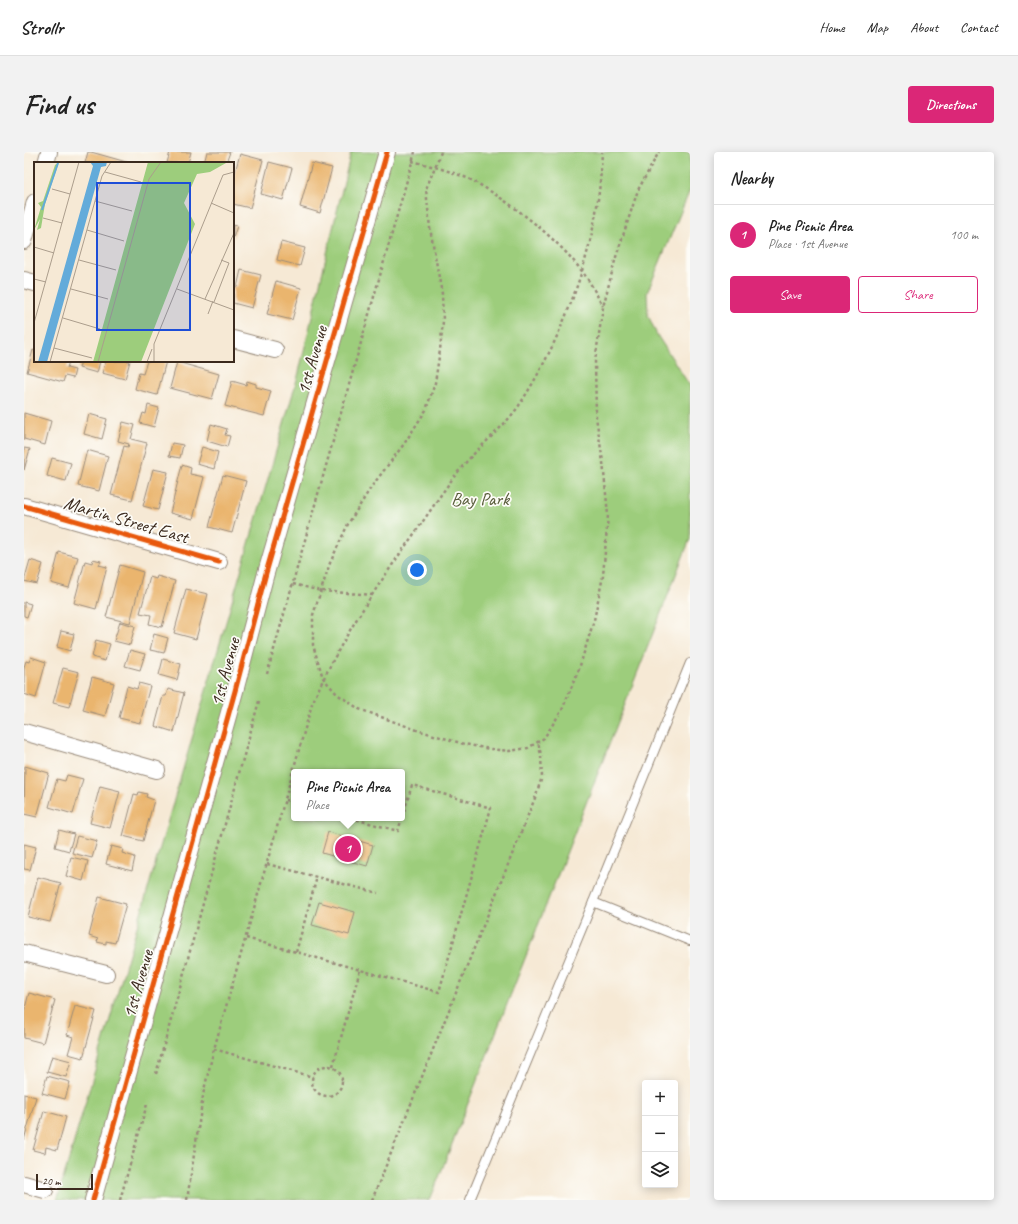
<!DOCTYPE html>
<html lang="en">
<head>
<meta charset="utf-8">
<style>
  body { margin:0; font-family:Caveat,sans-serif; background:#f2f2f2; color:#222 }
  .controls { position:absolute; right:12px; bottom:12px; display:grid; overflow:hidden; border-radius:4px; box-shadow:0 2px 10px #0003 }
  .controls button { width:36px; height:36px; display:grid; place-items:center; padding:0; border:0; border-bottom:1px solid #e0e0e0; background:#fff; color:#222; font:20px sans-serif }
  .scale { position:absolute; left:12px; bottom:10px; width:57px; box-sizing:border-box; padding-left:4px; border:2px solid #3b2a1e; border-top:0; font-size:11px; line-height:14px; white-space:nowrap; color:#3b2a1e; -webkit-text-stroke:3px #fdfcf7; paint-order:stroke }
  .you { position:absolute; left:393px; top:418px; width:14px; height:14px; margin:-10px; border:3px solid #fff; border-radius:50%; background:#1a73e8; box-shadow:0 0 0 6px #1a73e833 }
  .badge { display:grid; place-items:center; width:26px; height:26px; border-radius:50%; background:#db2777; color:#fff; font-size:13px; font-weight:700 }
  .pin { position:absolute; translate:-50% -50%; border:2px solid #fff; box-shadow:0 1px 4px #0006 }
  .popup { position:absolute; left:267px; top:617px; width:114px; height:52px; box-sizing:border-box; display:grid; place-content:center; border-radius:4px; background:#fff; filter:drop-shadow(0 1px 3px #0005); font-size:13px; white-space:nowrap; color:#767676 }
  .popup b { font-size:15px; color:#222 }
  .popup::after { content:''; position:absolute; left:50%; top:100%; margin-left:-8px; border:8px solid transparent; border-top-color:#fff }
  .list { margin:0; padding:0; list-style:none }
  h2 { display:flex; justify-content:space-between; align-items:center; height:52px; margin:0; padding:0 16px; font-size:17px }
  h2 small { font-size:13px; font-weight:400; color:#767676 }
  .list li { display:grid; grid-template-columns:26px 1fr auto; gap:12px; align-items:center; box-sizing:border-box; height:60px; padding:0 16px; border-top:1px solid #e0e0e0 }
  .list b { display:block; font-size:15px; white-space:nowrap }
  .list p { margin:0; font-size:13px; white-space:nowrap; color:#767676 }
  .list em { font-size:13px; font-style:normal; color:#767676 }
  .actions { display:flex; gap:8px; padding:12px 16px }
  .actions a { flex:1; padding:9px 0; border:1px solid #db2777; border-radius:4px; text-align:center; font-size:14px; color:#db2777 }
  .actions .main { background:#db2777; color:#fff }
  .icon { flex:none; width:22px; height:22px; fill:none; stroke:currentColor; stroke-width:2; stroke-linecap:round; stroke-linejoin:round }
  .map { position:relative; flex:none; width:666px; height:1048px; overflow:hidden; border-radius:4px }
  header { display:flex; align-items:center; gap:24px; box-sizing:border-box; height:56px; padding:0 20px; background:#fff; border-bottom:1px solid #e0e0e0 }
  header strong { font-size:19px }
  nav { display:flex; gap:22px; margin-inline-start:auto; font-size:14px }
  .intro { display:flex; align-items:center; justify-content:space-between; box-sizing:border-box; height:96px; padding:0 24px }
  h1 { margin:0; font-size:28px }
  .button { padding:10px 18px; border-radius:4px; background:#db2777; color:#fff; font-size:14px; font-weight:700 }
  main { display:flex; gap:24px; padding:0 24px }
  aside { flex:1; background:#fff; border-radius:4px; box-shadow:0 2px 10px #0003 }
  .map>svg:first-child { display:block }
</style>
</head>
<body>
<header>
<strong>Strollr</strong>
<nav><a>Home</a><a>Map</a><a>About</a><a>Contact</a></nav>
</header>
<div class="intro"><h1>Find us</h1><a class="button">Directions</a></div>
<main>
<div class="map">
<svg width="666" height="1048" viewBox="0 0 666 1048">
  <rect width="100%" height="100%" fill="#fdfcf7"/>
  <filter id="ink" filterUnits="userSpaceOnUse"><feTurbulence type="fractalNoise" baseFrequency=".025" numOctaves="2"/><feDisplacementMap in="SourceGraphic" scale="8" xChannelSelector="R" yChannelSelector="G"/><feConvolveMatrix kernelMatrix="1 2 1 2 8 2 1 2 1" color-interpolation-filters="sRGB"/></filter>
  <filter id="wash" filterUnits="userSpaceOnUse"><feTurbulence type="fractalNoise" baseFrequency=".012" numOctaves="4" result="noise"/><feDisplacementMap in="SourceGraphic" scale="16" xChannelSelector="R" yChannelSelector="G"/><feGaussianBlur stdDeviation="0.9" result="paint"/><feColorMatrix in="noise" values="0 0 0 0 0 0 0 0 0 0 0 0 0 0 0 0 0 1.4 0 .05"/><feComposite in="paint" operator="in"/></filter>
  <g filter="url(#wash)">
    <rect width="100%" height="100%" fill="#f6e9d5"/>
    <path fill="#9dcd7c" stroke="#6c7c4d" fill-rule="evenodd" d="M327,0H666V38L623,141L624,163L633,183L666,234V387L406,1048H33L274,224ZM270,620H378V666H270Z"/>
    <g id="blocks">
      <g fill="#eab56e">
        <path d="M64,0H67L106,11H61Z"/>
        <path d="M146,0H167L164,11H143Z"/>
        <path d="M183,0H206L202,11H180Z"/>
        <path d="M216,2L239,8L226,56L209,52V27Z"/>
        <path d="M245,10L268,16L259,48L237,42Z"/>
        <path d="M288,11L308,16L296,61L276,55Z"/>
        <path d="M209,73L213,74L209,86Z"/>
        <path d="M257,90L281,96L276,114L253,108Z"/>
        <path d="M217,118L237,123L228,156L209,151V134L213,135Z"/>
        <path d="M252,129L277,136L268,168L243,162Z"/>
        <path d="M9,198L11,199V209H45L43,216L51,218L49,226L41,224L39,230L3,220Z"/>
        <path d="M57,209H76L73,221L55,216Z"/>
        <path d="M82,209H106L101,227L78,221Z"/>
        <path d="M123,209H142L133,243L111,237L115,221L119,222Z"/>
        <path d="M153,210L195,222L188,247L146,236Z"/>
        <path d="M208,229L222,233L223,229L232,232V235L247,239L240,264L201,254Z"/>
        <path d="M124,253L135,256L130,275L116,271L119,261L122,262Z"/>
        <path d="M0,261L27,269L21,293L0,287Z"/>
        <path d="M65,262L83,267L78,287L60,282Z"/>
        <path d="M99,270L111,273L107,287L123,291L108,348L87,343L100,294L104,295L105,292L94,289Z"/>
        <path d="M187,272L203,277L201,283L206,284L203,295L183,289Z"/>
        <path d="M148,291L159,293L156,306L145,304Z"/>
        <path d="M178,295L194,300L190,317L173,312Z"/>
        <path d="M0,296L6,297L0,318Z"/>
        <path d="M63,298L84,304L75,339L54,334Z"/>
        <path d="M28,306L47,311L42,329L23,324Z"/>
        <path d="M158,313L167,316L166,322L180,325L169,367L146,361Z"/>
        <path d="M129,317L144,320L134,358L119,354Z"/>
        <path d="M199,323L222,329L208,381L185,375Z"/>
        <path d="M35,400L54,405L45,436L27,431Z"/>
        <path d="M69,407L77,409L75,413L83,415L72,457L50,451L61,409L68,411Z"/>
        <path d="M6,408L19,412L13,432L0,429Z"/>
        <path d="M96,413L119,420L106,471L82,465Z"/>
        <path d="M133,424L151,429L138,475L125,472L127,463L116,461L126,425L132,427Z"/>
        <path d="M162,437L184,442L172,487L150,481Z"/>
        <path d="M0,450L7,452L3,465L0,464Z"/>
        <path d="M96,470L111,474L106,493L90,489Z"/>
        <path d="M37,479L50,482L46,499L33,495Z"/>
        <path d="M130,482L144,486L140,501L126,498Z"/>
        <path d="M72,488L86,492L81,509L68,505Z"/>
        <path d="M106,498L121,502L116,518L101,514Z"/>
        <path d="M7,505L22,510L12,546L0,542V515L2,509L5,510Z"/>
        <path d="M139,507L157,512L153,528L135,523Z"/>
        <path d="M39,516L55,520L45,555L29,551Z"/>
        <path d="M68,525L90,531L81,564L59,558Z"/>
        <path d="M115,531L126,534L116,571L95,566L103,534L113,537Z"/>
        <path d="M144,537L160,541L150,580L131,574L139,544H142Z"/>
        <path d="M1,614L25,621L13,665L0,662Z"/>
        <path d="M43,623L59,627L49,662L25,655L33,627L41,629Z"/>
        <path d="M76,634L96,639L86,676L66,671Z"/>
        <path d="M115,640L123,642L122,645L130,648L119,689L99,684L110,642L114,643Z"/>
        <path d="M35,678L50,682L45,699L31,695Z"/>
        <path d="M304,680L349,693L343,714L298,701Z"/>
        <path d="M53,684L73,689L68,706L48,701Z"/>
        <path d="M0,692L12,695L6,718L0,717Z"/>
        <path d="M87,694L99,697L98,701L111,705L108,719L82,712Z"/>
        <path d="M47,705L64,709L59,729L42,724Z"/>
        <path d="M14,725L37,731L26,770L4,765Z"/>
        <path d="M75,745L102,752L91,791L82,789V792L73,790L74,787L65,784Z"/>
        <path d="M295,750L331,760L325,783L288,773Z"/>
        <path d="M5,841L31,848L19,891L0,886V860Z"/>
        <path d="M51,854L72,859L59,906L44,902L49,885L43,883Z"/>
        <path d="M28,904L47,909L42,925L23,920Z"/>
        <path d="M23,924L46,930L41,947L18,941Z"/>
        <path d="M0,942L12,945L0,988Z"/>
        <path d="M20,959L42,965L33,998L22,995L21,1001L9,998Z"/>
      </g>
    </g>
  </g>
  <g filter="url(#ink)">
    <use href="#blocks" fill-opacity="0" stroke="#988a7a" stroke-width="1"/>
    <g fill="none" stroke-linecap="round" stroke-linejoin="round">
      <g stroke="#988a7a" stroke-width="10">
        <g id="lane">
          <path d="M569,750L666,789"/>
          <path d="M446,1048L569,750L666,511"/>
        </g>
      </g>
      <g stroke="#988a7a" stroke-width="18">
        <g id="street">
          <path d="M22,11L25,0"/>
          <path d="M0,89L11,50"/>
          <path d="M0,128L11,131"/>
          <path d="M209,187L251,198"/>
          <path d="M0,354L195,410"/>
          <path d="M0,580L133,618"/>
          <path d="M0,801L82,822"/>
          <path d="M0,1032L21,1038"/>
          <path d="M69,1048L211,539L242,421L363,0"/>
        </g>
      </g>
      <g stroke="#988a7a" stroke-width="2.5" stroke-dasharray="3 3" stroke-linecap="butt">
        <path d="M417,0L402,37L406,76L418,142L419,169L416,198L411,231L402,258L380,292L348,334L324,372L306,411L289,463V493L299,526L313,542L335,557L393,578L440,592L466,597L485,599L504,596L520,586L538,558L555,517L570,468L579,424L584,363L579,310L572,265L571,209L579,155L592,105L614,38L635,0"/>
        <path d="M388,9C408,14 431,20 449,29C484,48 533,86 557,118C566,129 572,142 579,154"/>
        <path d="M269,432L297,439L349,443"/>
        <path d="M243,522L391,0"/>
        <path d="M261,648L270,650"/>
        <path d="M327,666L374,679L378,666"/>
        <path d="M243,712L354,741"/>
        <path d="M222,786L415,840L467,656L388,633L378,666"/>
        <path d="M272,800L293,725"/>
        <path d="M190,897L289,925"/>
        <circle cx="303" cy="929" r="15"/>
        <path d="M309,914L336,818"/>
        <path d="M132,922L235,549"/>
        <path d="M96,1048L123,952"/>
        <path d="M163,1048L180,938L190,897L288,552C315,489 355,431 395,375C409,355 422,334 438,315C456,293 480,276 496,252C533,195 563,121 573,54C576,36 577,18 578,0"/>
        <path d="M348,1048L511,646L518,625L517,603L514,590"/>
      </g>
      <use href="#lane" stroke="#fff" stroke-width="8"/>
      <use href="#street" stroke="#fff" stroke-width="16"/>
      <g stroke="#fdfcf7" stroke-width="8">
        <g id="cycleway">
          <path d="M0,354L195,410"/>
          <path d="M69,1048L211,539L242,421L363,0"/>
        </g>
      </g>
      <use href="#cycleway" stroke="#e8590c" stroke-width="5"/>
    </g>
  </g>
  <g text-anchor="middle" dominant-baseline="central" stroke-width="3.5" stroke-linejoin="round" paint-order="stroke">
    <g font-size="19" fill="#3b2a1e" stroke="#fdfcf7">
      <text transform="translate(288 208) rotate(-74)">1st Avenue</text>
      <text transform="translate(102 368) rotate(16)">Martin Street East</text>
      <text transform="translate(201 520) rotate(-75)">1st Avenue</text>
      <text transform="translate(114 832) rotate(-74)">1st Avenue</text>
    </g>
    <g font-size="19" fill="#585b3a" stroke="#fdfcf7">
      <text x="456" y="347">Bay Park</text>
    </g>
  </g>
  <g transform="translate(10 10)">
    <rect width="200" height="200" fill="#f6e9d5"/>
    <path d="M25,0L11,42L7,66L3,68L6,57L0,68L7,45L4,41L9,39L21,3ZM114,0L192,1L176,10L163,12L150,41L161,62L107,200H59Z" fill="#9dcd7c"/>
    <path d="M56,0H73L72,4L67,5L13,200H4L59,4Z" fill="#63abda"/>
    <path fill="none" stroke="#63abda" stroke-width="2" d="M8,48L24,1"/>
    <path fill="none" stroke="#ab9d8c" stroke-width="1" d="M71,10L107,20M18,27L36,32M61,39L98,49M177,41L200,51M9,56L28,61M53,68L90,79M0,85L20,91M45,98L82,108M0,117L12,120M37,127L74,137M143,127L200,148M171,137L200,71M180,140L195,101L187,98M174,152L179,139M29,156L66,167M0,161L45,0M20,186L58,196M16,200L68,14L77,0M64,200L115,17L127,0M113,200L118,187M120,200V182L189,13L200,10"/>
    <path fill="#1d4ed8" fill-opacity="0.15" stroke="#1d4ed8" stroke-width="2" d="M63,21H156V168H63Z"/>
    <rect width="200" height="200" fill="none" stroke="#3b2a1e" stroke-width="2"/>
  </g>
</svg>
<div class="controls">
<button>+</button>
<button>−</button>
<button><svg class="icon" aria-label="layers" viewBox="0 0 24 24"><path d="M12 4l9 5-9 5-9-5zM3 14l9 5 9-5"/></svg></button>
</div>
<div class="scale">20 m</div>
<div class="you"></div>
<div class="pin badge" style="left:324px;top:697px">1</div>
<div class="popup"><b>Pine Picnic Area</b>Place</div>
</div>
<aside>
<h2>Nearby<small></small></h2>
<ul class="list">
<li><span class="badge">1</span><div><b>Pine Picnic Area</b><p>Place · 1st Avenue</p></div><em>100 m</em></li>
</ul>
<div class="actions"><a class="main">Save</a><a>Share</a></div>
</aside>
</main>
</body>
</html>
